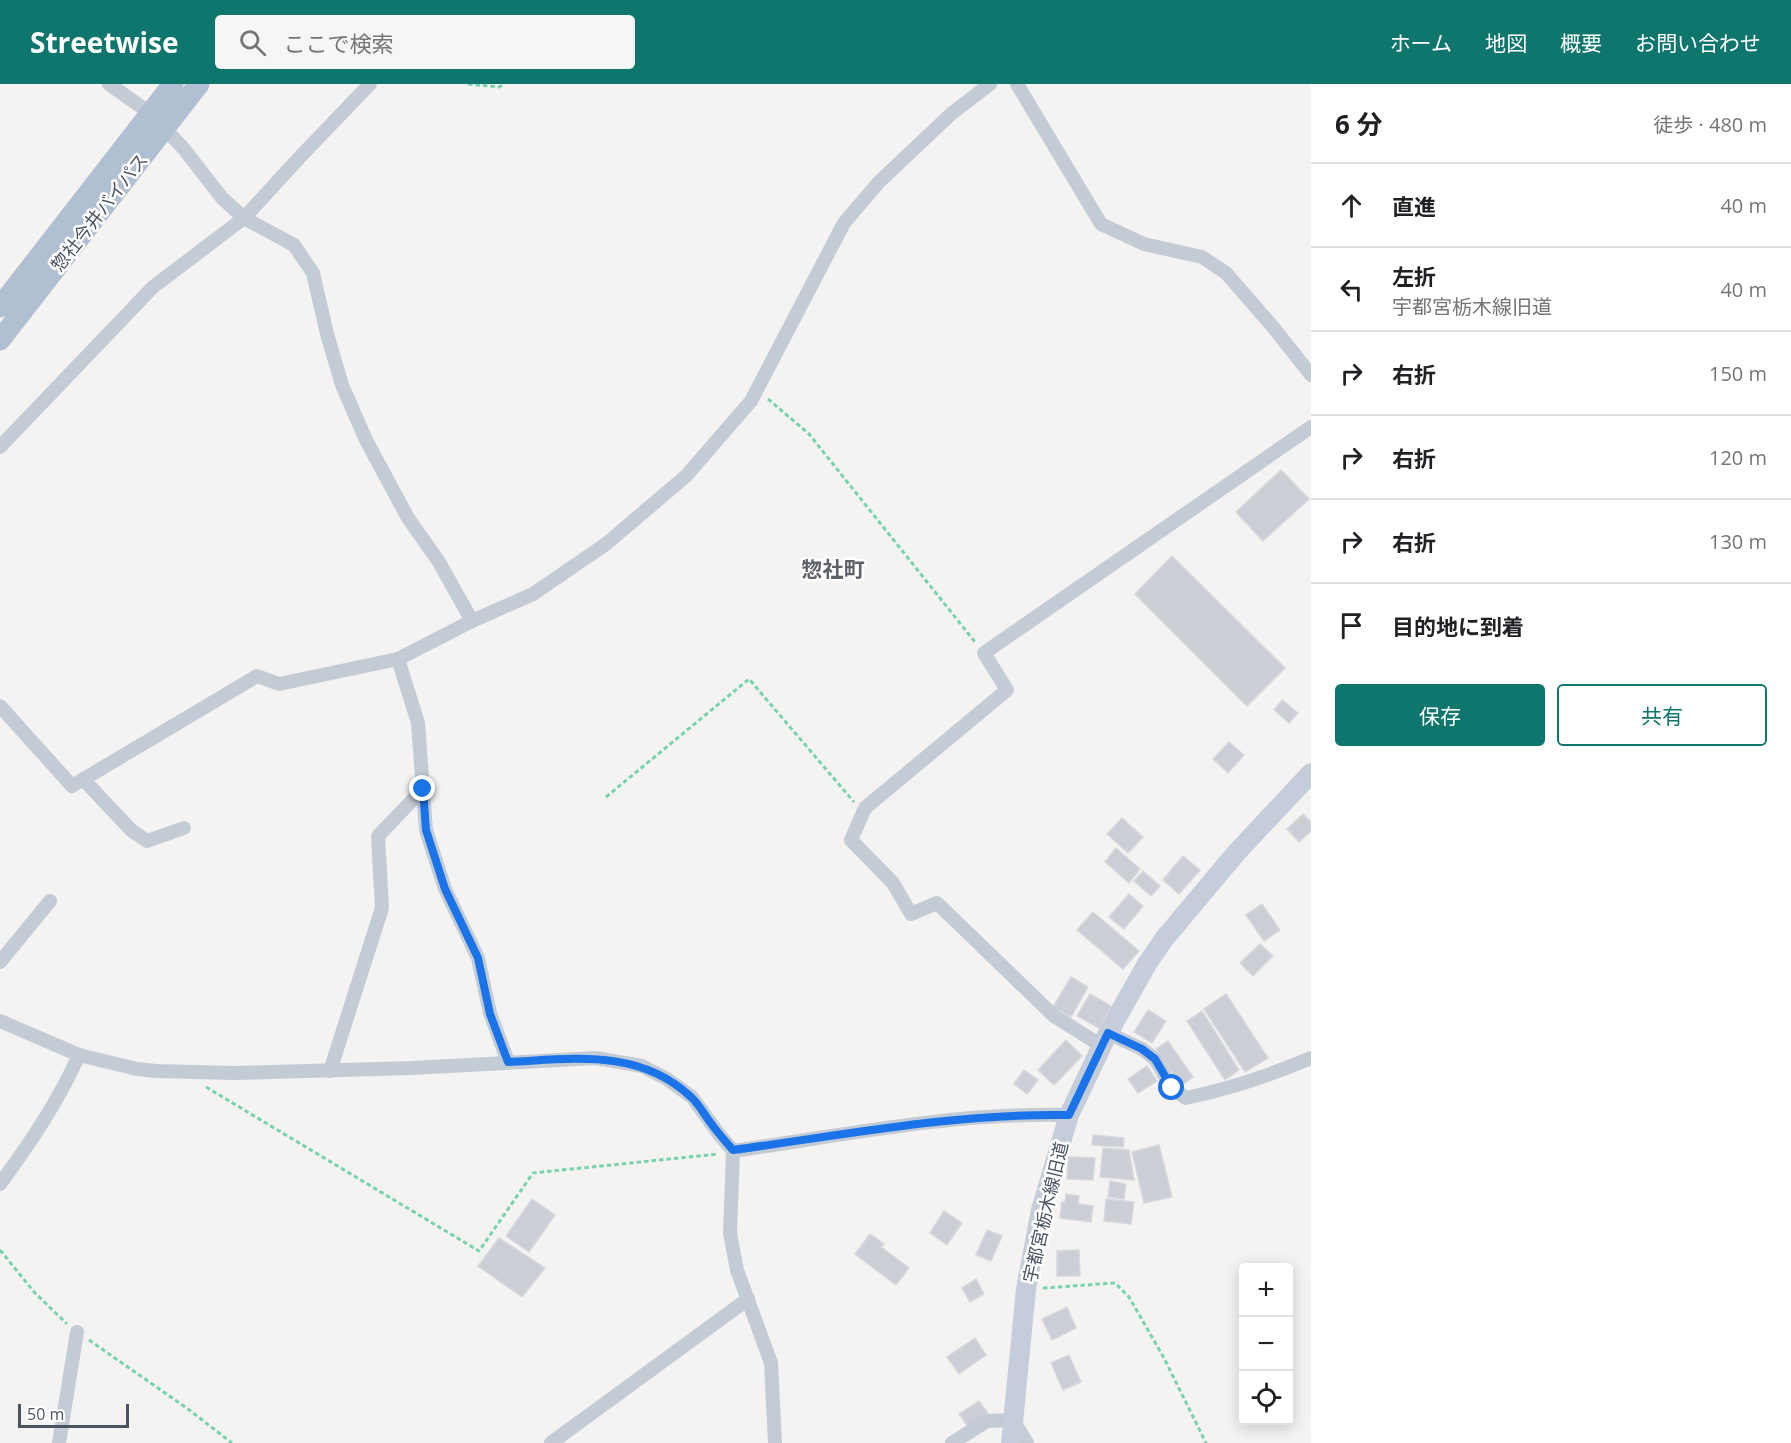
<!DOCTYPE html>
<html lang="ja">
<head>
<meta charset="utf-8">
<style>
  body { margin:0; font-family:"Open Sans","Noto Sans JP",sans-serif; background:#f6f6f6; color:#202124 }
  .controls { position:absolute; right:18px; bottom:18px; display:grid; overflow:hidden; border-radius:6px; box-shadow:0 3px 15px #0003 }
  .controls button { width:54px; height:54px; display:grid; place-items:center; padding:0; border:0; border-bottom:2px solid #e0e0e0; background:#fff; color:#202124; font:30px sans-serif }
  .scale { position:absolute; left:18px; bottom:15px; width:111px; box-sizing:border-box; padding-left:6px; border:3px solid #495361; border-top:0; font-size:16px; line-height:21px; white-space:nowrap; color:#495361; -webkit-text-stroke:4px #fff; paint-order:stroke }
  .stop { position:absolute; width:18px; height:18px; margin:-14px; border:4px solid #1a73e8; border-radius:50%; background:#fff }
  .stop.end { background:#1a73e8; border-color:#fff; box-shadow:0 2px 6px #0008 }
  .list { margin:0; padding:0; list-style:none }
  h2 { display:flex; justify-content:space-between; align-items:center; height:78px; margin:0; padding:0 24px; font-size:26px }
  h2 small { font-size:20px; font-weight:400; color:#757577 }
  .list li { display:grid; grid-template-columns:39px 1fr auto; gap:18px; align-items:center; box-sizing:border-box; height:84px; padding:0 24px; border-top:2px solid #e0e0e0 }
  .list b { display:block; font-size:22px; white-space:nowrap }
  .list p { margin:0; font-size:20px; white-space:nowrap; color:#757577 }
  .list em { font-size:20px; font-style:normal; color:#757577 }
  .actions { display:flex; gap:12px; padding:18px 24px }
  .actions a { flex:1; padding:14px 0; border:2px solid #0f766e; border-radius:6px; text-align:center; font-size:21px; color:#0f766e }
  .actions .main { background:#0f766e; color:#fff }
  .icon { flex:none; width:33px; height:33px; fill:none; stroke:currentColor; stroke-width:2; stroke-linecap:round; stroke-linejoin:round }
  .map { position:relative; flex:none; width:1311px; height:1359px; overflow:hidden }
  header { display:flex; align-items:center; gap:36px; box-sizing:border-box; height:84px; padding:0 30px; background:#0f766e; color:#fff }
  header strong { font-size:28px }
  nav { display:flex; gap:33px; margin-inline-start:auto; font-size:21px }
  .search { width:420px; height:54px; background:#f6f6f6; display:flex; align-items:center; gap:15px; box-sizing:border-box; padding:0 21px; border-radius:6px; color:#757577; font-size:22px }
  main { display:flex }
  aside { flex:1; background:#fff }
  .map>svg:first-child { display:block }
</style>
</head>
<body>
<header>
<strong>Streetwise</strong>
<div class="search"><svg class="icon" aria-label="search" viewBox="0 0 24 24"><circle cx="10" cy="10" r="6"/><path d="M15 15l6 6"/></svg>ここで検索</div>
<nav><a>ホーム</a><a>地図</a><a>概要</a><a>お問い合わせ</a></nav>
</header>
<main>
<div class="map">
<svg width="1311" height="1359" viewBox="0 0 1311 1359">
  <rect width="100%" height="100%" fill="#f5f2f2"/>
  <g fill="#ccced5" stroke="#d6d8de" stroke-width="1.5">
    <path d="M1281,386L1309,415L1263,457L1236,428Z"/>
    <path d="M1172,472L1285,584L1247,622L1135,510Z"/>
    <path d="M1282,616L1298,629L1289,639L1274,626Z"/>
    <path d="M1229,658L1244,671L1228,689L1213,675Z"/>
    <path d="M1303,730L1311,738V747L1299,758L1287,745Z"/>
    <path d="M1122,734L1143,753L1128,769L1107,750Z"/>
    <path d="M1116,764L1140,785L1129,799L1105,778Z"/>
    <path d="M1183,772L1200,786L1179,810L1163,796Z"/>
    <path d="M1143,787L1160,802L1151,812L1134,797Z"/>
    <path d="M1129,810L1143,822L1124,845L1109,833Z"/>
    <path d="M1262,820L1280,846L1264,857L1246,831Z"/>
    <path d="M1093,828L1139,867L1123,885L1077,846Z"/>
    <path d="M1260,860L1273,872L1253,892L1240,879Z"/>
    <path d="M1071,893L1088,903L1071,933L1053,923Z"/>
    <path d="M1090,910L1111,922L1099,944L1077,932Z"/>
    <path d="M1226,910L1268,974L1245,988L1204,925Z"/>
    <path d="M1148,926L1166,937L1152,959L1134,948Z"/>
    <path d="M1202,927L1239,986L1225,996L1187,937Z"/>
    <path d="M1066,956L1082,972L1054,1001L1038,986Z"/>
    <path d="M1168,957L1193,993L1181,1002L1156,965Z"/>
    <path d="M1147,982L1157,997L1138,1009L1128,995Z"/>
    <path d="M1024,986L1038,996L1027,1010L1014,1000Z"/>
    <path d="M1093,1051L1124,1054L1123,1063L1092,1061Z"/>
    <path d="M1159,1061L1172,1113L1144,1119L1132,1068Z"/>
    <path d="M1103,1064L1129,1066L1134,1096L1100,1093Z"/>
    <path d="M1068,1073L1095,1074L1093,1096L1067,1095Z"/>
    <path d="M1110,1097L1126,1100L1124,1115L1108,1113Z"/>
    <path d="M1066,1110L1079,1112L1078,1120L1093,1122L1091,1138L1060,1134L1062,1118L1065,1119Z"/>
    <path d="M532,1115L555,1131L529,1168L506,1152Z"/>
    <path d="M1106,1115L1134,1118L1131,1140L1104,1137Z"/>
    <path d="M944,1127L962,1139L947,1161L930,1149Z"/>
    <path d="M987,1146L1002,1152L991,1177L976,1171Z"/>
    <path d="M870,1150L884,1160L881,1163L909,1184L896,1201L855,1170Z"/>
    <path d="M499,1154L545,1184L522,1213L478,1182Z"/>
    <path d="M1079,1166L1080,1192H1057V1167Z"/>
    <path d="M976,1195L984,1210L970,1218L962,1204Z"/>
    <path d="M1067,1223L1076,1244L1052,1256L1042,1235Z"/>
    <path d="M975,1254L986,1271L959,1290L947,1273Z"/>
    <path d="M1069,1271L1081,1298L1063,1306L1051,1279Z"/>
    <path d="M979,1317L988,1329L968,1343L959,1330Z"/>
  </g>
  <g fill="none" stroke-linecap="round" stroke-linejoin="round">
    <g stroke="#76d3ad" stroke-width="3" stroke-dasharray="4.5 3" stroke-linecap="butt">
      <path d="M468,0L499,3L504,0"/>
      <path d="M768,315L809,350L975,558"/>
      <path d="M606,713L749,595L854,718"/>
      <path d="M206,1003L479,1167L533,1089L718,1070"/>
      <path d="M0,1166L35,1209L67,1240"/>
      <path d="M1043,1204L1115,1199L1129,1213L1164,1274L1206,1359"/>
      <path d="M89,1256L188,1325L232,1359"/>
    </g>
    <g stroke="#c3cbd4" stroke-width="14">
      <path d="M109,0L150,29L184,65L222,114L244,134L294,161L313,189L327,250L342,301L366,356L408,434L439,478L472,537"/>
      <path d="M1017,0L1101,140L1144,160L1202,173L1226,189L1273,243L1311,291"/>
      <path d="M0,363L153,203L244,134L299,74L370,0"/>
      <path d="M0,622L72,702L257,592L279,600L398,575"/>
      <path d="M83,695L131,746L147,757L184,744"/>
      <path d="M0,878L50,817"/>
      <path d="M0,937L79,971L137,985L156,987L234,989L412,984L596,974L642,982L667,995L692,1013L718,1049L733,1067L730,1149L737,1186L771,1279L775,1359"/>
      <path d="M1108,949L1142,965L1155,975L1172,1004L1186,1014C1229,1005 1271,991 1311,974"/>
      <path d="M1102,962L1054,932L937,819L911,830L893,799L851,756L865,724L1007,606L984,569L1311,343"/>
      <path d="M508,978L490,929L478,874L445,805L426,746L418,639L398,575L472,537L533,510L606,460L686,392L751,317L844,139L879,98L951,30L990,0"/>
      <path d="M330,987L382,824L378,752L423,705"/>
      <path d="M733,1067C844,1051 957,1028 1069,1031"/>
      <path d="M0,1100C30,1059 58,1018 79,971"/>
      <path d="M59,1359L77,1248"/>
      <path d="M551,1359L748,1215"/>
      <path d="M952,1359L987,1337L1013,1336L1027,1359"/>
    </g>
    <path stroke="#c5cddb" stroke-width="20" d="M1011,1359L1026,1205L1041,1126L1069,1031L1108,949L1147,880L1164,855L1237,768L1311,689"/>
    <g stroke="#b1bfd2" stroke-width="21">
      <path d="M0,223L173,0"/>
      <path d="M0,256L199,0"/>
    </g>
  </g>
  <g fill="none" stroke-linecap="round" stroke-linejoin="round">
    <path stroke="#1a73e8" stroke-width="8" d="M423,705L426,746L445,805L478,874L490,930L508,978C573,975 639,964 691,1013C698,1019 704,1030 710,1038C717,1048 725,1057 733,1066C844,1051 956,1029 1069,1031L1108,949L1142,965L1155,975L1172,1004"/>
  </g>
  <g text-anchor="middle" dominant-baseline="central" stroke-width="5" stroke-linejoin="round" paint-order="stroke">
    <g font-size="18" fill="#495361" stroke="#fff">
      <text transform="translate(99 128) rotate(-52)">惣社今井バイパス</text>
      <text transform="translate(1045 1128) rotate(-77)">宇都宮栃木線旧道</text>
    </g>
    <g font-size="21" font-weight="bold" fill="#5e6268" stroke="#fff">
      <text x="833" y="485">惣社町</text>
    </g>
  </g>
</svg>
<div class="controls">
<button>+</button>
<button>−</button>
<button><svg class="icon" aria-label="locate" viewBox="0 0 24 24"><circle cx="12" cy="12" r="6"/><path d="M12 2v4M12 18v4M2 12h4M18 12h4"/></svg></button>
</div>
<div class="scale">50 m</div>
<div class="stop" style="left:1172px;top:1004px"></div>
<div class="stop end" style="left:423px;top:705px"></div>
</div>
<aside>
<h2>6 分<small>徒歩 · 480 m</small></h2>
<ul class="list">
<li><svg class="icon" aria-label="ahead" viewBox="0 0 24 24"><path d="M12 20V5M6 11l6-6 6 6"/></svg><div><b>直進</b></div><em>40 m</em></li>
<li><svg class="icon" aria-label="left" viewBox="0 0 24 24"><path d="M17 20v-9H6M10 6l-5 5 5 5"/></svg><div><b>左折</b><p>宇都宮栃木線旧道</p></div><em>40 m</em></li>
<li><svg class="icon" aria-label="right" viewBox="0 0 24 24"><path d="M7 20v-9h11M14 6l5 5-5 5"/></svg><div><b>右折</b></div><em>150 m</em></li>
<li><svg class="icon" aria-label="right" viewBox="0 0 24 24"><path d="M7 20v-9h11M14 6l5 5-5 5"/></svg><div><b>右折</b></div><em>120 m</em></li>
<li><svg class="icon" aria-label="right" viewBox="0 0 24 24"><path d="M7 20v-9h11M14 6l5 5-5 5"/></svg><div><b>右折</b></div><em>130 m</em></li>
<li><svg class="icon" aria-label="arrive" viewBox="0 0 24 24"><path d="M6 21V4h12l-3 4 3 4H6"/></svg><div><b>目的地に到着</b></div></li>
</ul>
<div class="actions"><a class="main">保存</a><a>共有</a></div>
</aside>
</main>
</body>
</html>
